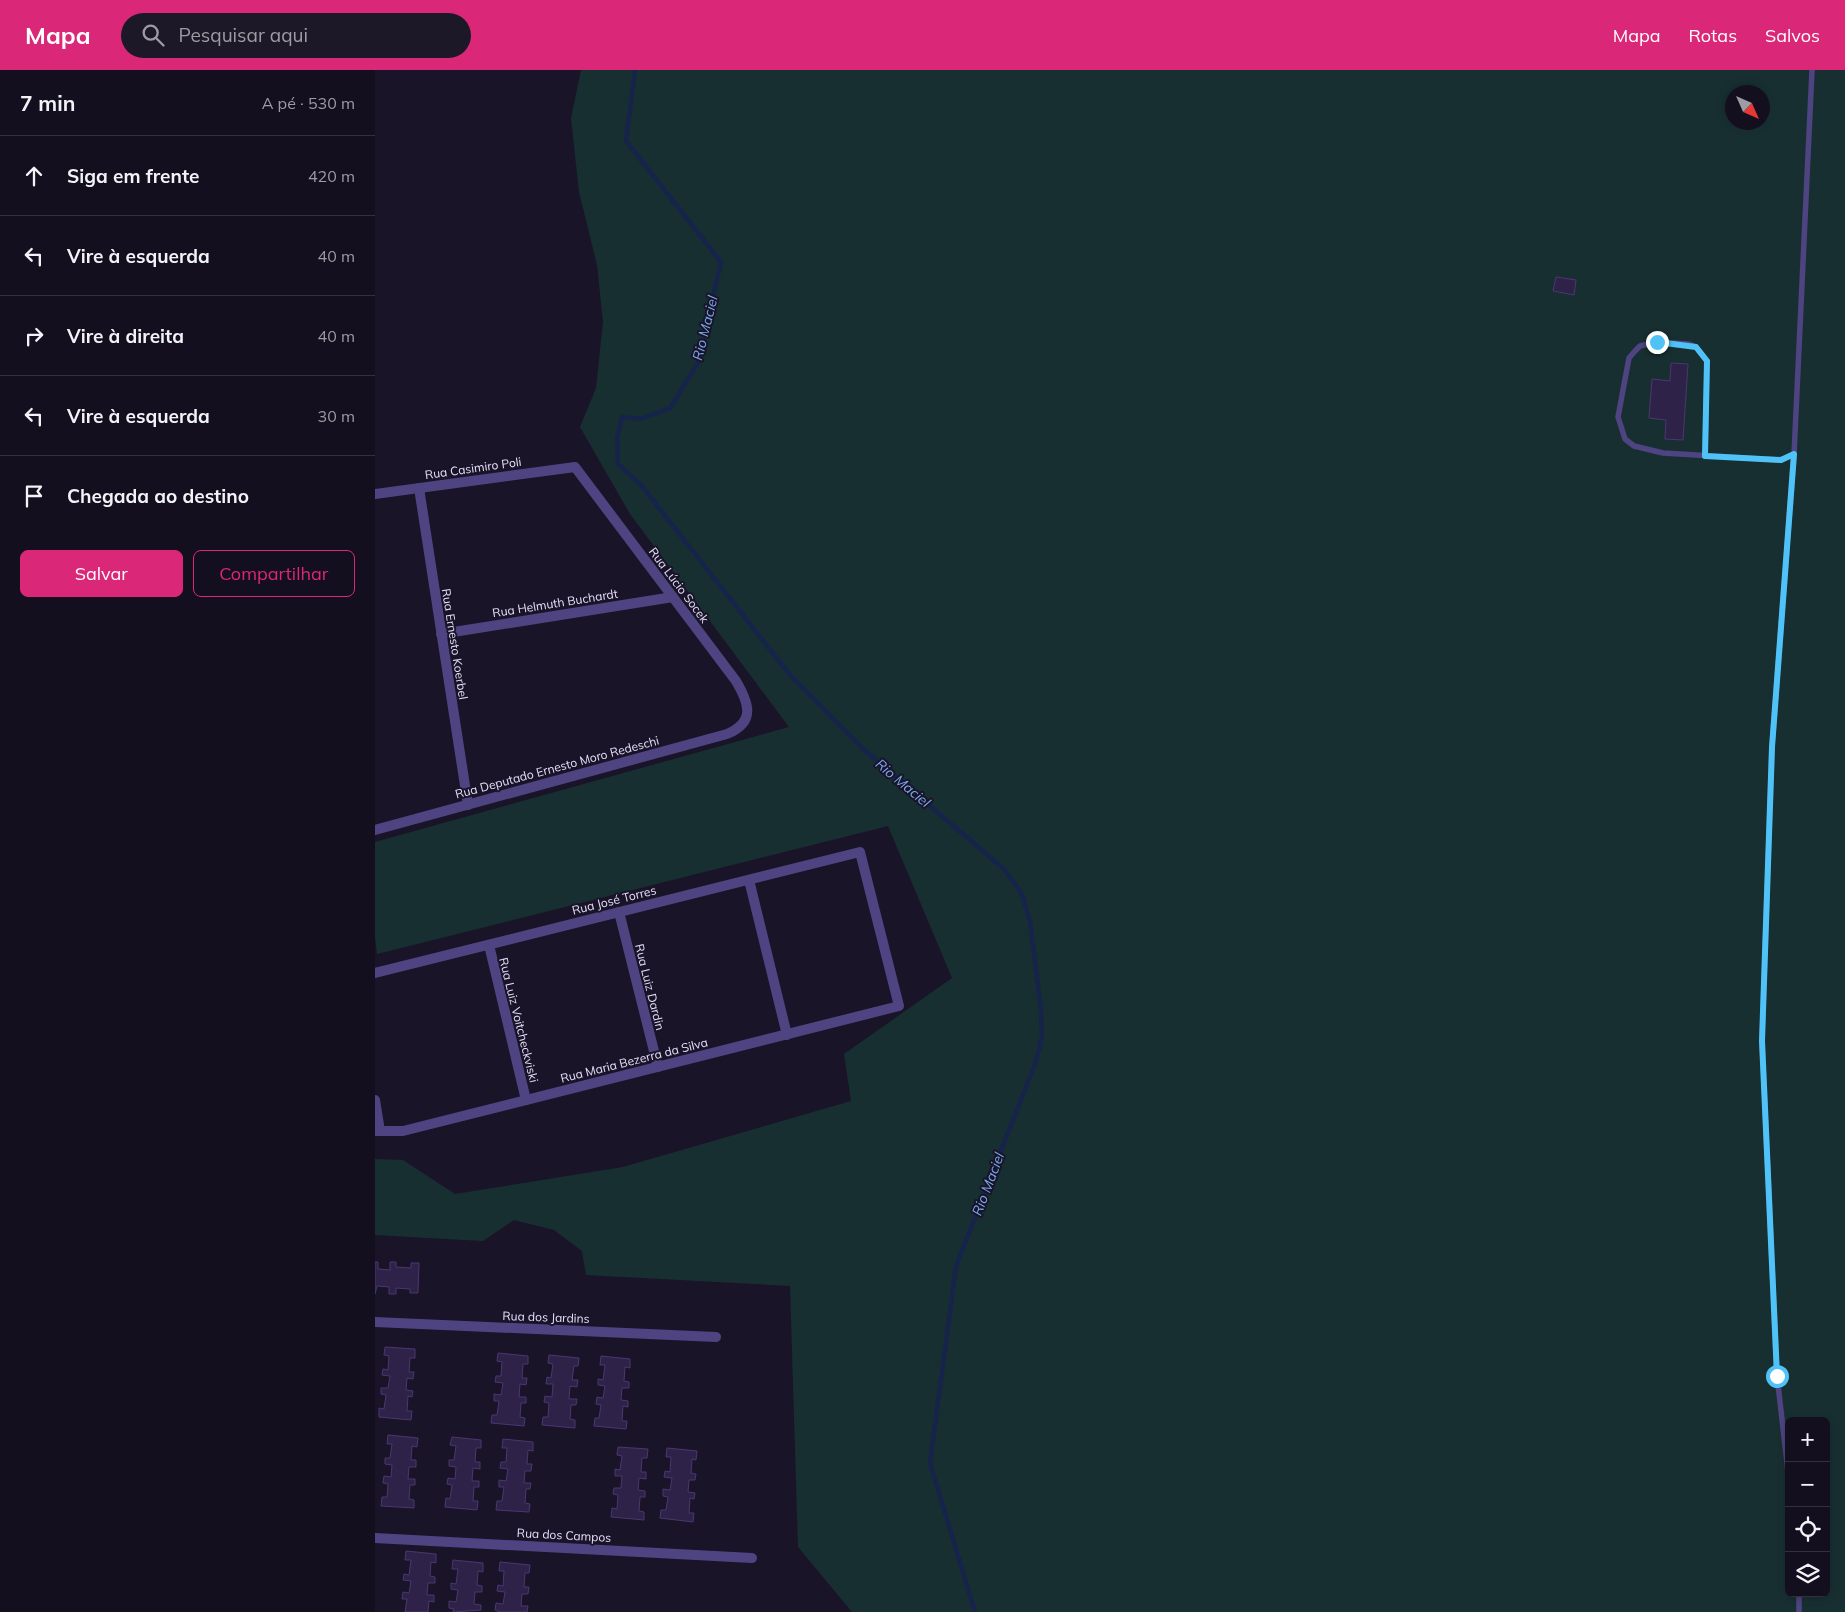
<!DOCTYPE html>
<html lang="pt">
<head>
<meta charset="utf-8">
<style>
  body { margin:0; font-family:Mulish,sans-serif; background:#1d1828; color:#f1f3f6 }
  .controls { position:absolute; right:15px; bottom:15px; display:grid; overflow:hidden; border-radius:8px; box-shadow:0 2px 8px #0003 }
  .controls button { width:45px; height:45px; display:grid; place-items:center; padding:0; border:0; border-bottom:1px solid #332f3d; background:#140f1f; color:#f1f3f6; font:25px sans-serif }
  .compass { position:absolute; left:1350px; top:15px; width:45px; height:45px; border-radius:50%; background:#140f1f; box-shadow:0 2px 8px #0003; rotate:135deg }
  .stop { position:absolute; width:15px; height:15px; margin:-11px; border:4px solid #4fc3f7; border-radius:50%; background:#fff }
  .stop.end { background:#4fc3f7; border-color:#fff; box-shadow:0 1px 5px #0008 }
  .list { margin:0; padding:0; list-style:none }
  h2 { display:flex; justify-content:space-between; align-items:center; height:65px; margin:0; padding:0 20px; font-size:21px }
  h2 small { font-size:16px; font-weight:400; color:#9d9ca4 }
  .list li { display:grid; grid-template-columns:32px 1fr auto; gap:15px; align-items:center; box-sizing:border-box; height:80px; padding:0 20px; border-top:1px solid #332f3d }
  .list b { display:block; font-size:19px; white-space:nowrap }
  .list em { font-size:16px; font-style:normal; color:#9d9ca4 }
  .actions { display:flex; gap:10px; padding:15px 20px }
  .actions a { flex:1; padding:11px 0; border:1px solid #db2777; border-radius:8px; text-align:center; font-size:18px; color:#db2777 }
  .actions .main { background:#db2777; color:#fff }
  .icon { flex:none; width:28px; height:28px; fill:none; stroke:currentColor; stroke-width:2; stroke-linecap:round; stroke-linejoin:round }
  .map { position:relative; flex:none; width:1470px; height:1542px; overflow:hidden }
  header { display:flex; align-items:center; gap:30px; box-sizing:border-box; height:70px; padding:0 25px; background:#db2777; color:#fff }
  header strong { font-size:24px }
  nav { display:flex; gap:28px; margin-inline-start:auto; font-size:18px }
  .search { width:350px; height:45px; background:#1d1828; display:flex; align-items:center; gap:12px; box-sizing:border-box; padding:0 18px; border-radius:28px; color:#9d9ca4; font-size:19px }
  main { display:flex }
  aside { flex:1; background:#140f1f }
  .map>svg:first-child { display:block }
</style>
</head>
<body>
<header>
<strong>Mapa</strong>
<div class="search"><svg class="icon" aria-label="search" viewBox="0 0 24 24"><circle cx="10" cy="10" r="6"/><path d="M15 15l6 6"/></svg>Pesquisar aqui</div>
<nav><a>Mapa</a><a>Rotas</a><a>Salvos</a></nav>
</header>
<main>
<aside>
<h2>7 min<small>A pé · 530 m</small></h2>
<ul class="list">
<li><svg class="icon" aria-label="ahead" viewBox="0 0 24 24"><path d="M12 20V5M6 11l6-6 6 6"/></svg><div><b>Siga em frente</b></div><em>420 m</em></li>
<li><svg class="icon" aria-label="left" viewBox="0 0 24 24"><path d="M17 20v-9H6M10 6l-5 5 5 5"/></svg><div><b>Vire à esquerda</b></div><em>40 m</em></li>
<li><svg class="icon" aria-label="right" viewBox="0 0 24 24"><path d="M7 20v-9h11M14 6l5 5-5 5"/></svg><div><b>Vire à direita</b></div><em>40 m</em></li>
<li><svg class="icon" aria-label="left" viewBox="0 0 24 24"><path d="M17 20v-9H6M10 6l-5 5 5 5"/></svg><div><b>Vire à esquerda</b></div><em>30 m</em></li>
<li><svg class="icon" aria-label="arrive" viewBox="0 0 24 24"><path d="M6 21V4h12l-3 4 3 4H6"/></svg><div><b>Chegada ao destino</b></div></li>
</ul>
<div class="actions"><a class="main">Salvar</a><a>Compartilhar</a></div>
</aside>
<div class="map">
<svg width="1470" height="1542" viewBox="0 0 1470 1542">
  <rect width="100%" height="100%" fill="#1a1429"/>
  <path fill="#182f32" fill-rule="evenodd" d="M206,0H1470V1542H477L423,1477L415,1216L211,1205L207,1181L179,1160L139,1150L108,1171L0,1165V1089L28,1090L80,1124L248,1097L476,1031L469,984L577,908L513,756L2,884L0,866V772L414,657L255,444L205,357L221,318L228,252L222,195L204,122L196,48ZM1358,22H1388V52H1358ZM1414,1351H1451V1523H1414Z"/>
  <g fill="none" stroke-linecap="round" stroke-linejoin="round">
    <path stroke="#16234b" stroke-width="4.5" d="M260,0L251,71L346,192L323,293L295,338L266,349L247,347L242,369L243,394L266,415L415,605L488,679L629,799L647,824L655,852L666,940L667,968L660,994L581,1196L555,1393L600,1542"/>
  </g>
  <g fill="#2f2248" stroke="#4a3771">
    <path d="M1181,207L1201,210L1199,225L1178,221Z"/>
    <path d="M1296,293L1313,294L1308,370L1290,369L1291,350L1274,348L1277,309L1295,311Z"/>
    <path d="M0,1192H3V1199L15,1200V1192H21V1197L36,1198V1193H44L43,1223H35V1219L21,1218V1224H14V1217L2,1216L0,1224Z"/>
    <path d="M10,1277L40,1279V1288H35L34,1302H39L38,1309L32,1308L31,1320L38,1321L37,1327L33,1326L32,1341H37L36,1350L4,1347V1338L9,1339L11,1325L6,1324V1318H13L15,1306L7,1305L8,1299L13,1300L14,1286L9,1285Z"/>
    <path d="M123,1283L153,1286V1294H148L147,1308H152L151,1315L145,1314L144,1327H151V1333H146L145,1347L150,1348L149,1356L116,1353L117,1345H122L124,1331H119V1324L126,1325L128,1313L120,1312L121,1306H126L127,1292L122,1291Z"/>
    <path d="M174,1285L204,1288L203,1296H199L197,1310H203L202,1317L195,1316L194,1329H202L201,1335H196L195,1349L200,1350V1358L167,1355L168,1347H173L174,1333L169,1332L170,1326L177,1327L178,1314H171L172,1307L176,1308L178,1294L173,1293Z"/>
    <path d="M226,1286L255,1289V1298L250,1297L249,1311L254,1312V1318H247L246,1330L253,1331V1337L248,1336L247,1351H252L251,1359L219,1356L220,1348H224L226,1335L221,1334L222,1327L228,1328L230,1316L223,1315V1309L228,1310L230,1295H225Z"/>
    <path d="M13,1365L43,1368L42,1377L37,1376L36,1390H41V1397H34L33,1409H40V1415H35L34,1429L39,1430V1438L6,1436L7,1427H12L13,1414L8,1413L9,1406L16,1407L17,1395L10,1394V1388H15L17,1374H12Z"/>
    <path d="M77,1367L106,1370V1378H101L100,1392H105V1399L98,1398L97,1411H104V1417H99L98,1431H103L102,1440L70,1437L71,1428L75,1429L77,1415L72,1414L73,1408L80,1409L81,1397L74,1396V1390H79L81,1376L75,1375Z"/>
    <path d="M128,1369L158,1372V1381L153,1380L152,1394H157L156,1401H150L149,1413H156L155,1419H151L150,1433L155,1434L154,1442L121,1440L122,1431H127L129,1417H124V1410L131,1411L133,1399L125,1398L126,1392H131L132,1378H127Z"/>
    <path d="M243,1377L273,1379L272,1388H267L266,1402H271V1409L264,1408L263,1420L270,1421V1427H265L264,1441L269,1442V1450L236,1447L237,1438L242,1439L243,1425L238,1424L239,1418H246L247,1406H240V1399L245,1400L247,1386L242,1385Z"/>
    <path d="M292,1378L322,1381L321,1390L317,1389L316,1403L321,1404L320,1410H314L313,1422L320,1423L319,1429L315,1428L314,1443H319L318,1452L285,1448L286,1440H291L293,1427L288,1426V1419L295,1420L297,1408L289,1407L290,1401L295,1402L296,1387H291Z"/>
    <path d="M31,1481L61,1484V1493L56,1492L55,1506L60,1507V1513H53L52,1525H59V1532L54,1531L53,1542H30L32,1529H27L28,1522L34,1523L36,1511L28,1510L29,1504L34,1505L36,1490H30Z"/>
    <path d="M78,1490L108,1493V1502L103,1501L102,1515L107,1516V1522H100L99,1534L106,1535V1540L78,1542L79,1539L74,1538V1531L81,1532L83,1520L76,1519V1513L81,1514L83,1499H77Z"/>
    <path d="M125,1492L155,1495L154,1503H150L149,1517H154L153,1524H147L146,1536H153L152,1542H125L120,1540L121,1533L128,1534L130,1522L122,1521L123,1515L128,1516L129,1501H124Z"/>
  </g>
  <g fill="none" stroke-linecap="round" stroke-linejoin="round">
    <g stroke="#4f4482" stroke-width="5.5">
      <path d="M1330,386L1332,291L1321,277L1314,274L1281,272L1265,276L1260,281L1254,288L1243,347L1250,369L1259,376L1288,383L1405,390L1419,385L1437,0"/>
      <path d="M1414,1410L1402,1306L1387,971L1397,677L1419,385"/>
      <path d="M1424,1542V1523"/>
    </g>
    <g stroke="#4f4482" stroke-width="10">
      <path d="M44,418L93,735"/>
      <path d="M0,424L200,397L361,611C374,633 381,652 352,664L0,760"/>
      <path d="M66,564L298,527"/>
      <path d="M374,810L412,965"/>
      <path d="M244,842L283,997"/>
      <path d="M114,875L151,1030"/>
      <path d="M0,903L485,782L524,936L28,1061H0"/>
      <path d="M0,1030L5,1061"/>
      <path d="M0,1252L341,1267"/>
      <path d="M0,1468L377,1488"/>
    </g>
  </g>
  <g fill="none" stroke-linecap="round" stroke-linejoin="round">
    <path stroke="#4fc3f7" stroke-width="6" d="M1282,272L1321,277L1332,291L1330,386L1406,390L1419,384L1397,677L1387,971L1402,1306"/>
  </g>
  <g text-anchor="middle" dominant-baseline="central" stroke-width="4" stroke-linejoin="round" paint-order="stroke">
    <g font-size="12" fill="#e6dffb" stroke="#1a1429">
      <text transform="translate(98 398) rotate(-8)">Rua Casimiro Poli</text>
      <text transform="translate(304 515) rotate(53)">Rua Lúcio Socek</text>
      <text transform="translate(180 533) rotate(-9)">Rua Helmuth Buchardt</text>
      <text transform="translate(80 574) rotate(81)">Rua Ernesto Koerbel</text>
      <text transform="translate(182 697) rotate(-15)">Rua Deputado Ernesto Moro Redeschi</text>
      <text transform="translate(239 830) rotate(-14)">Rua José Torres</text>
      <text transform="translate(275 917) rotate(76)">Rua Luiz Dardin</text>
      <text transform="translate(144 950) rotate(76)">Rua Luiz Voitcheckviski</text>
      <text transform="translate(259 990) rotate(-14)">Rua Maria Bezerra da Silva</text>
      <text transform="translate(171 1247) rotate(2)">Rua dos Jardins</text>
      <text transform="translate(189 1465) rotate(3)">Rua dos Campos</text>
    </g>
    <g font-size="14" font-style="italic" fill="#79a9ef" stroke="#1a1429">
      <text transform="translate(330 258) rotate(-76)">Rio Maciel</text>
      <text transform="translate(528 713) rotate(40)">Rio Maciel</text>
      <text transform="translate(613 1114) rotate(-69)">Rio Maciel</text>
    </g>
  </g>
</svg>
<div class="controls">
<button>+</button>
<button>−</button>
<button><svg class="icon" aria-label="locate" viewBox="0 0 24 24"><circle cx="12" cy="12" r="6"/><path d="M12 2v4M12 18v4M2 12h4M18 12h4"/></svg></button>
<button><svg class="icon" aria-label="layers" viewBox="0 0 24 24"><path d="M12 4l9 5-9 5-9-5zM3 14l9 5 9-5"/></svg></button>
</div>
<svg class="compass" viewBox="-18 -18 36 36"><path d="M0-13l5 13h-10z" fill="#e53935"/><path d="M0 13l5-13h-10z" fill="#9d9ca4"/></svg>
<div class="stop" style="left:1402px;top:1306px"></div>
<div class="stop end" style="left:1282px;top:272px"></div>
</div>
</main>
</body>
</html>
